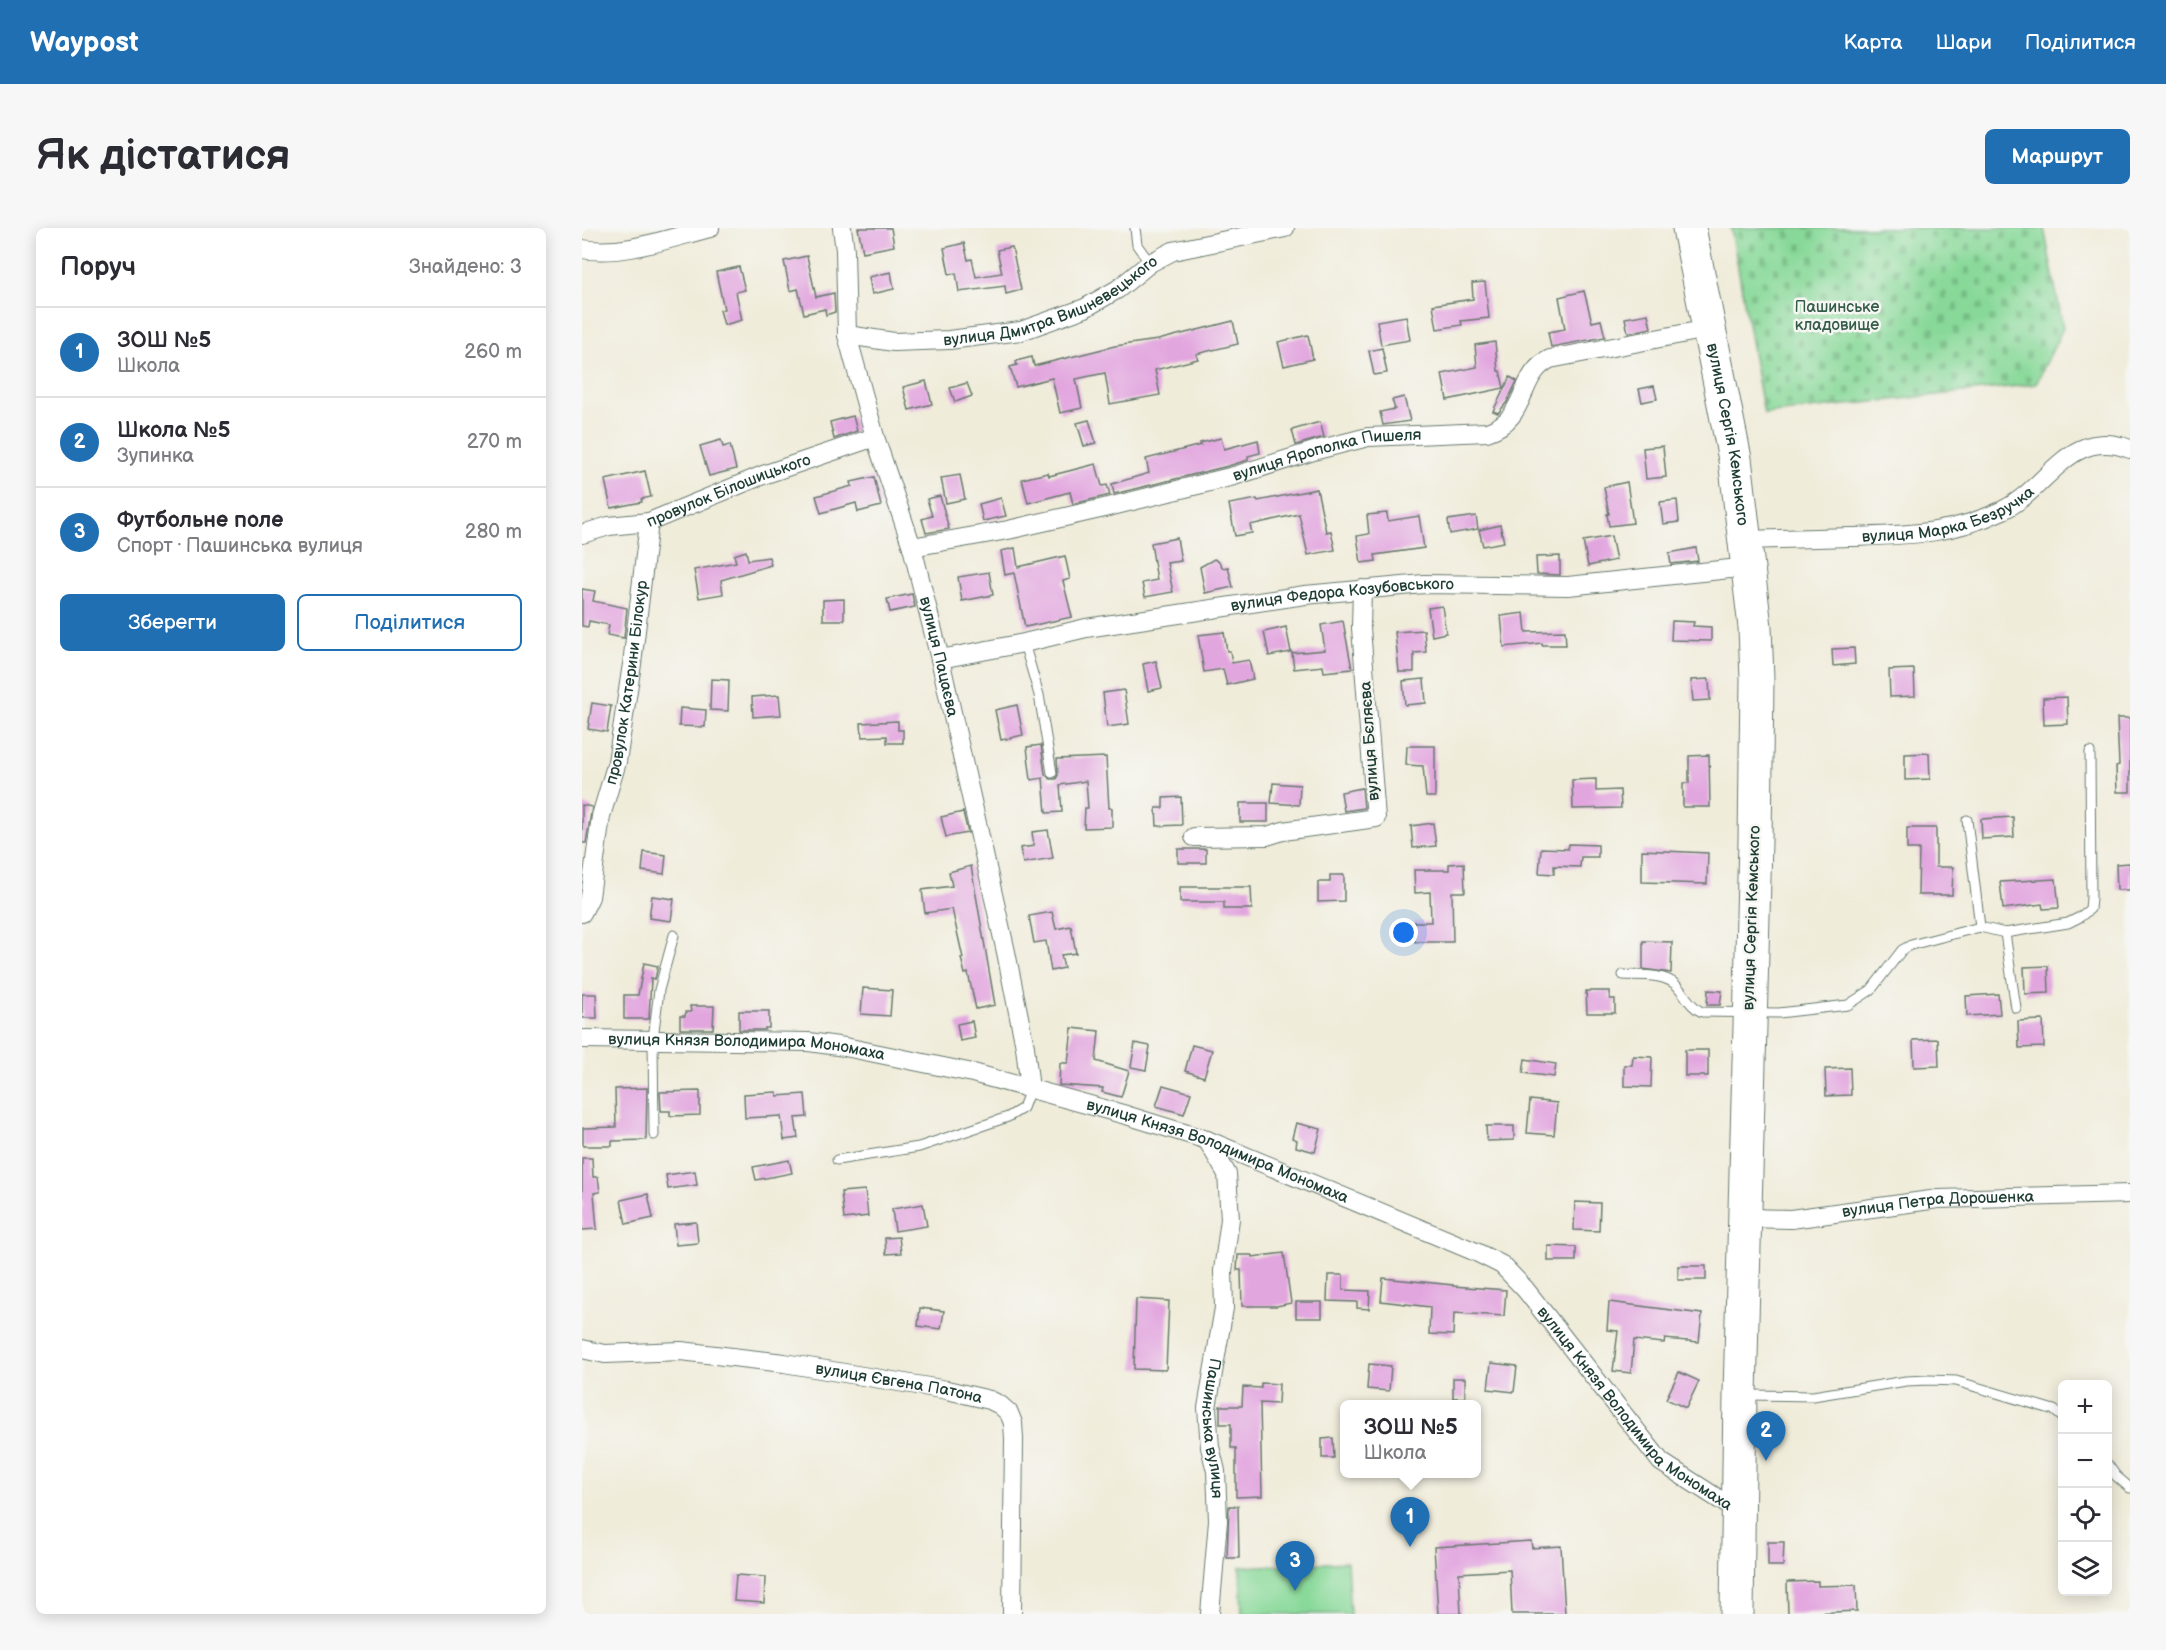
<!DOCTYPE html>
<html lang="uk">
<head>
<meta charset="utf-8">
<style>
  body { margin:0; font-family:"Balsamiq Sans",sans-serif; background:#f7f7f7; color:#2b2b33 }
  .controls { position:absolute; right:18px; bottom:18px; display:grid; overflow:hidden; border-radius:9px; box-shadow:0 3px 15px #0003 }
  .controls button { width:54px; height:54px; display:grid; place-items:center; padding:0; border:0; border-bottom:2px solid #e1e1e2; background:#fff; color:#2b2b33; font:30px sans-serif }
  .you { position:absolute; left:822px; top:705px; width:21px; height:21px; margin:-15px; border:4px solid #fff; border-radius:50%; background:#1a73e8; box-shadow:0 0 0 9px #1a73e833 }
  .badge { display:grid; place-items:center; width:39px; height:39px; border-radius:50%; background:#1f6fb2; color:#fff; font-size:20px; font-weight:700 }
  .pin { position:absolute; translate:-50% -50px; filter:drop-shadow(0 2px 3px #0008) }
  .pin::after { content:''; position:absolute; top:32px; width:21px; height:18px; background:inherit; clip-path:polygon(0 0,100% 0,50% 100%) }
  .popup { position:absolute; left:758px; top:1172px; width:141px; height:78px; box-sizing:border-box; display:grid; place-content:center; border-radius:9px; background:#fff; filter:drop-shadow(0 2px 4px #0005); font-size:20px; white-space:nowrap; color:#7c7c81 }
  .popup b { font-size:22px; color:#2b2b33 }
  .popup::after { content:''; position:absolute; left:50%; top:100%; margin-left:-12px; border:12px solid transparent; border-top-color:#fff }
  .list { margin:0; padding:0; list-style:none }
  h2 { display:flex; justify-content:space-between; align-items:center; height:78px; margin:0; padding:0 24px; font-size:26px }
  h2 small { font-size:20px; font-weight:400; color:#7c7c81 }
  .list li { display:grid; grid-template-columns:39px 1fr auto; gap:18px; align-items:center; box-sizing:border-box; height:90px; padding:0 24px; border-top:2px solid #e1e1e2 }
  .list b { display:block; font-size:22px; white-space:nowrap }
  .list p { margin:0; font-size:20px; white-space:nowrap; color:#7c7c81 }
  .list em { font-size:20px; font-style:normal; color:#7c7c81 }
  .actions { display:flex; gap:12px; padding:18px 24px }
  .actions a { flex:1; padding:14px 0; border:2px solid #1f6fb2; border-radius:9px; text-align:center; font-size:21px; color:#1f6fb2 }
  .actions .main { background:#1f6fb2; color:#fff }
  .icon { flex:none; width:33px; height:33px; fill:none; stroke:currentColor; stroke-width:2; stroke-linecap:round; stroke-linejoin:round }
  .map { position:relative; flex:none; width:1548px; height:1386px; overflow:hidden; border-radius:9px }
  header { display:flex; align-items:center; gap:36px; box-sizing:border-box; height:84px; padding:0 30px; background:#1f6fb2; color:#fff }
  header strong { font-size:28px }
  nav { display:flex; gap:33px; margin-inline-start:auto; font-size:21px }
  .intro { display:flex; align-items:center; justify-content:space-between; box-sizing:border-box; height:144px; padding:0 36px }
  h1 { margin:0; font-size:42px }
  .button { padding:15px 27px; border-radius:9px; background:#1f6fb2; color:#fff; font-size:21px; font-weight:700 }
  main { display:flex; gap:36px; padding:0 36px }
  aside { flex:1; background:#fff; border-radius:9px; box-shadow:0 3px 15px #0003 }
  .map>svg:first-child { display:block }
</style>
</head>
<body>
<header>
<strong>Waypost</strong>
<nav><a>Карта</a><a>Шари</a><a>Поділитися</a></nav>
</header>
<div class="intro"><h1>Як дістатися</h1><a class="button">Маршрут</a></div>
<main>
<aside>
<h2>Поруч<small>Знайдено: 3</small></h2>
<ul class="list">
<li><span class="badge">1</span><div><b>ЗОШ №5</b><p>Школа</p></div><em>260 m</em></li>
<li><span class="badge">2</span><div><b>Школа №5</b><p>Зупинка</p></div><em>270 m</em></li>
<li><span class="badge">3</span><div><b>Футбольне поле</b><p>Спорт · Пашинська вулиця</p></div><em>280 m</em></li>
</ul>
<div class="actions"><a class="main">Зберегти</a><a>Поділитися</a></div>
</aside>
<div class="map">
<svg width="1548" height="1386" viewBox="0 0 1548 1386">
  <defs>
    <pattern id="cemetery-stones" width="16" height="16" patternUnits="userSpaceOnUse" patternTransform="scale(1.5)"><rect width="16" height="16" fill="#88d999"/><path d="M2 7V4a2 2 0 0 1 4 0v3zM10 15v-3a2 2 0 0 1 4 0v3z" fill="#75bb84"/></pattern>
  </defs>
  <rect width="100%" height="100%" fill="#f6f6f2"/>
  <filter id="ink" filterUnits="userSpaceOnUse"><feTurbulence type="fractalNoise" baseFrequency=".0167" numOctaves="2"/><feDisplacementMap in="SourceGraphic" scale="12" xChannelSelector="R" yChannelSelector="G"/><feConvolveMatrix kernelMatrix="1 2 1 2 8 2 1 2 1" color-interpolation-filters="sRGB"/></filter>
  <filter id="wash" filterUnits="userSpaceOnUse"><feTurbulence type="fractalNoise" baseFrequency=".008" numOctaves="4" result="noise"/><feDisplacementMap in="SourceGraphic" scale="24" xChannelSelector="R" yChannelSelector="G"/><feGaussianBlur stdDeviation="1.35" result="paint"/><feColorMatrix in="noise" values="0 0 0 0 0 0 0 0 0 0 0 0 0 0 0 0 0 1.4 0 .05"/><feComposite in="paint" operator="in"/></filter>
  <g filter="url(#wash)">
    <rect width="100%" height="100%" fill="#f0ecda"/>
    <path fill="url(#cemetery-stones)" stroke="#548b66" stroke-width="1.5" d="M1149,0H1462L1481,100L1454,156L1182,186Z"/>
    <path fill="#88d999" stroke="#548b66" stroke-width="1.5" d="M765,1334L768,1386H660L658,1339Z"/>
    <g id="blocks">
      <g fill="#e2a6df">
        <path d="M276,0H309L312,18L281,24Z"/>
        <path d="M382,15L386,32L390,31L394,49L420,45L415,22L430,19L439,62L424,66L423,58L377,64L374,45L367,46L362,20Z"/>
        <path d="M225,28L234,69L252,65L253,84L244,87L243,81L222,86L216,61L208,63L202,33Z"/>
        <path d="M157,39L163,62L154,64L160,92L142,97L138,82L142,81L134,44Z"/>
        <path d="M309,44L312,61L290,66L287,49Z"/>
        <path d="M903,54L907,90L879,93L880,97L855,101L851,77L891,71L890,55Z"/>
        <path d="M1002,63L1010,94L1019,92L1023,109L969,119L966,104L983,101L977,69Z"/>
        <path d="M1066,86L1069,100L1046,105L1043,90Z"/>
        <path d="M824,88L828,112L799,117L795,93Z"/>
        <path d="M651,93L656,116L614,126L616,131L573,142L578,167L528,176L523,145L494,151L500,180L478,185L470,150L434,159L428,139L435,137L434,133L450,129L452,138L533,118L576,112Z"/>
        <path d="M726,107L731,131L702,138L696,114Z"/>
        <path d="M913,114L916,143H918L922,160L865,172L860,146L895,139L893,117Z"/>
        <path d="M800,120L805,145L792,147L787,123Z"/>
        <path d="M928,149L935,153L925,174L916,185L911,183Z"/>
        <path d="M344,153L350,176L327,182L321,159Z"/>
        <path d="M385,155L390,168L373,174L368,160Z"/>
        <path d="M1072,158L1075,171L1060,174L1057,161Z"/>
        <path d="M822,169L828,193L801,197L798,184L813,181L810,172Z"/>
        <path d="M271,188L275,203L252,211L248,194Z"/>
        <path d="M507,192L514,215L502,218L495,195Z"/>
        <path d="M738,194L742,209L714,217L710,202Z"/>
        <path d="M639,210L642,221L676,212L678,225L666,228V232L646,238L532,266L530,256L567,245L564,231L619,217L618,215Z"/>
        <path d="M139,212L141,219L148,217L154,241L127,248L118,218Z"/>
        <path d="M1081,218L1084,249L1064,251L1061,220Z"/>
        <path d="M514,236L520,258L525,257L528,267L491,276L488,264L446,275L440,251L466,245L467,248Z"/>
        <path d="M63,243L69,269L59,271L60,274L29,280L23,252Z"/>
        <path d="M378,247L383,271L364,275L359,250Z"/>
        <path d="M292,249L299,278L276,284L274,275L239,285L234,268L270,258L269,254Z"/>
        <path d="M1045,254L1051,295L1027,298L1025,286H1027L1022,259Z"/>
        <path d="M735,261L744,304L749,303L753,322L726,327L717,286L668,297L670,305L653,308L647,276L675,271L676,273Z"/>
        <path d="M358,268L367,301L344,305L340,291L350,288L345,271Z"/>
        <path d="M419,270L424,288L401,293L397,276Z"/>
        <path d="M1095,272L1097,294L1081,296L1078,274Z"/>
        <path d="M805,285L806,293L837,288L842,320L793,327L794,333L779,335L775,308L787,306L785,287Z"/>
        <path d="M894,288L896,301L868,306L866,292Z"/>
        <path d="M918,297L922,314L901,318L897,302Z"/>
        <path d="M1029,308L1034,332L1006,338L1001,313Z"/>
        <path d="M595,310L599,333L585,335L591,364L563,369L560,355L575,352L569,315Z"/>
        <path d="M433,320L436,339L483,328L488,351L481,353L490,389L443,399L432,345L423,347L419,323Z"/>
        <path d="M1114,320L1116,333L1089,336L1087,325Z"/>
        <path d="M164,323L166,332L187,329L189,337L139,352L141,366L117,370L112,342L154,334L152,327Z"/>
        <path d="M978,328V347L955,346L954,329Z"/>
        <path d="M632,331L637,334L641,340L646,339L651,359L623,365L618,339Z"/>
        <path d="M407,344L411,367L380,373L376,349Z"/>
        <path d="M0,361L13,363L11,373L45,380L42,410L25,407L27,397L7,393L6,399L0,398Z"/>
        <path d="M330,366L333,379L308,384L305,371Z"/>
        <path d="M262,371V392H241V372Z"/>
        <path d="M860,378L864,405L850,408L846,380Z"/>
        <path d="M942,385L944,404L983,403L984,417H960V415L922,419L919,388Z"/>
        <path d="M761,393L770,441L742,444L741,438L712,441L710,425L743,422L739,397Z"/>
        <path d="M1090,393L1112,394L1111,398L1129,399V413L1089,412Z"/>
        <path d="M704,399L709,424L687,428L682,404Z"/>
        <path d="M842,402L844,424L832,425V444H817L813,404Z"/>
        <path d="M642,404L645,423H648L650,435L667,432L671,451L645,457L641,441L622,444L616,407Z"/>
        <path d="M1272,420L1273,436L1251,438L1250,421Z"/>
        <path d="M574,433L580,460L566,463L561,436Z"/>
        <path d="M1332,441L1333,468L1308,469L1307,442Z"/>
        <path d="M129,451L147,452L146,483L128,482Z"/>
        <path d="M842,451L844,475L823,477L821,453Z"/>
        <path d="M1127,451L1128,472L1111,473L1109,452Z"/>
        <path d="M542,462L547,496L525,499L521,465Z"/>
        <path d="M197,467L199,487L171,489L170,469Z"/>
        <path d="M1485,469L1486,496L1462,497L1461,470Z"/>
        <path d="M10,475L29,478L25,504L6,501Z"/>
        <path d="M435,477L441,507L419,512L413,482Z"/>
        <path d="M98,480L124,482L123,499L97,498Z"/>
        <path d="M1535,490H1548V564H1535L1534,538L1537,537Z"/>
        <path d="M316,493V502H321V515H305V508L280,509L279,495Z"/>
        <path d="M459,517L463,546L468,551H474L476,547L475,531L524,529L527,580H530V599L502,600L503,580H506L504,553L478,557L480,584L464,585L461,550L449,552L445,519Z"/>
        <path d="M825,518H853V569H844L841,538L824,537Z"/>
        <path d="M1347,525L1348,551L1323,552V526Z"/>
        <path d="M1127,527L1128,579H1101V555H1107V528Z"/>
        <path d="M1014,551V563L1038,562L1039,580L991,581L990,552Z"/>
        <path d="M691,555L718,557L717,577L689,575Z"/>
        <path d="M780,560L782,580L762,583L759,564Z"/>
        <path d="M599,569L600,597L575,598L574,580H581V570Z"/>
        <rect x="658" y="575" width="28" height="19"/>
        <path d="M0,577L10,579L4,615H0Z"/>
        <path d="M381,584L386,605L364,609L359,589Z"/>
        <path d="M1431,589L1432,609L1400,611L1399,591Z"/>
        <path d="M851,595L854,618L831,620L829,598Z"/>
        <path d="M1325,600H1354V639H1371L1370,667H1336L1337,621H1325Z"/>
        <path d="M466,602L471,630L441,635L438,620L452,618L450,604Z"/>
        <path d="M987,616L1016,617V629H999L998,639L972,638V646L957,645L959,620L986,621Z"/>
        <rect x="596" y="621" width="28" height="14"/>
        <path d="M1060,622L1126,625L1125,656L1060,654Z"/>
        <path d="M62,624L84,627L82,646L60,643Z"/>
        <path d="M882,635L883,664H870L871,714H833L832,694H849L848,664L833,665L832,642H867V636Z"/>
        <path d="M1548,635V662H1535L1534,636Z"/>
        <path d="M389,638L413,777L394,781L386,745L383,746L379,730H381L370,681L343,685L340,662L370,658L367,644Z"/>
        <path d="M748,647H762V673L736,674V654H748Z"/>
        <path d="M1474,651L1477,680L1461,681L1460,676L1421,681L1418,654Z"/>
        <path d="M598,659H669L670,681H642V674H598Z"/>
        <path d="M70,668L92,671L89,693L67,690Z"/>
        <path d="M470,684L474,701L489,698L494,725L479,727L482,740L469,743L464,713L452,715L447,688Z"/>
        <path d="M1061,713L1090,714L1089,745L1061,741Z"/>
        <path d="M62,735L76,738L73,751L69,750L67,791H42V767H56Z"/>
        <path d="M1466,738L1467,765L1443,766L1442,739Z"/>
        <path d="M281,760L310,762L308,788L279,786Z"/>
        <path d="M1126,762L1140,763L1138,777H1125Z"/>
        <path d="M1004,763H1028V771H1033V785H1005Z"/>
        <path d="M0,766H14L15,790H0Z"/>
        <path d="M1416,766L1418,786L1385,788L1384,768Z"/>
        <path d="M108,778H132L131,801H98V788H103L104,784H109Z"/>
        <path d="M157,783H187V800H183V802H157Z"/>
        <path d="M1461,792L1462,819L1437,820L1436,793Z"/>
        <path d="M390,793L393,810L378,813L375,796Z"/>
        <path d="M490,800L517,803L514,833L547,843L539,869L520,864L521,860L477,857L478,835H486Z"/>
        <path d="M1356,811L1357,838L1332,839L1331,812Z"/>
        <path d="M553,815L568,818L564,842L549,839Z"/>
        <path d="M610,817L630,822L622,849L603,843Z"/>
        <rect x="1103" y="822" width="23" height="26"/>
        <path d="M1051,828L1070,829L1069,859L1042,858V837H1050Z"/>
        <path d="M943,831L974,836L972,849L941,845Z"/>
        <path d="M1268,840L1269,867L1244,868L1243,841Z"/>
        <path d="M581,857L609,865L602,886L574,878Z"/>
        <path d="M65,860L64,912L30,913V918H1V900L34,899L33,861Z"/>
        <path d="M118,863V887L88,888V883H79L78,864Z"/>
        <path d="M195,864V868L223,866L225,889L213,890L216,910L202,912L199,888L163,890L162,866Z"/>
        <path d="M948,872L975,875L972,907L945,905Z"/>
        <path d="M714,895L739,901L733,924L714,919L715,912L710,910Z"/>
        <path d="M904,898H932V912L905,913Z"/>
        <path d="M0,930H10L11,949H16L18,964L12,965L15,1001L0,1002Z"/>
        <path d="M207,932L210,945L174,952L171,939Z"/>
        <path d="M113,943L115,957L86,961L84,947Z"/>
        <path d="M283,962L286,988L262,991L259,964Z"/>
        <path d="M66,966L71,990L44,996L39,972Z"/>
        <path d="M993,974L1018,975L1017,1003L992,1002Z"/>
        <path d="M341,976L345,998L313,1003L310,981Z"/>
        <path d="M114,994L116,1015L94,1017L92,996Z"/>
        <path d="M317,1009L319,1025L304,1026L303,1010Z"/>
        <path d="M966,1018L994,1019V1033H966Z"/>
        <path d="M702,1025L709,1075L695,1078H660L659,1042H655L656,1027H670V1029Z"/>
        <rect x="1096" y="1038" width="28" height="14"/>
        <path d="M746,1047H761V1062L788,1063L787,1081L775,1080V1074L745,1073Z"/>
        <path d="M801,1050L871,1057V1058L924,1062L922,1088L872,1085L871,1107L847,1106L848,1079L799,1073Z"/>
        <path d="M554,1071L587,1073L584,1142L552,1141Z"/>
        <rect x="714" y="1074" width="26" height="16"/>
        <path d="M1027,1074L1120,1086L1117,1114L1083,1111L1082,1115L1052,1112L1049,1145L1031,1143L1036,1103L1025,1102Z"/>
        <path d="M338,1080L362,1083L359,1101L336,1098Z"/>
        <path d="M909,1135L935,1138L932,1164L906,1161Z"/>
        <path d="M787,1136L809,1138L807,1163L785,1161Z"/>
        <path d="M1097,1144L1117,1153L1104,1180L1084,1171Z"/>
        <rect x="871" y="1150" width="12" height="20"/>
        <path d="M679,1155L697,1156L696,1176L678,1175L680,1268L654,1269V1220H649V1196H638V1178H660L661,1159L679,1160Z"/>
        <path d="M751,1210L752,1230H740V1211Z"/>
        <path d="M647,1278H656L657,1330H645Z"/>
        <path d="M949,1313L950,1320L979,1318L983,1386H930L928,1342L877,1345L879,1386H856L852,1319Z"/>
        <path d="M1186,1314H1202L1201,1338H1186Z"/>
        <path d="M154,1347L183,1349L182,1375L152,1373Z"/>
        <path d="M1236,1353V1358L1274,1357L1275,1383L1206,1386L1205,1354Z"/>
      </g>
    </g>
  </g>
  <g filter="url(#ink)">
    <use href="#blocks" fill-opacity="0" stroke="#687a6e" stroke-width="1.5"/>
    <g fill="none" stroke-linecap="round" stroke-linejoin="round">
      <g stroke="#687a6e" stroke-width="11">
        <g id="lane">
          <path d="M553,0L555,17L568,35"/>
          <path d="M442,415L457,467L470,545"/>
          <path d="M1385,592L1398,699"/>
          <path d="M1423,705L1434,780"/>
          <path d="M1041,747C1057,748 1080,745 1093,756C1103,765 1107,778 1120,784L1197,785L1266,777L1289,762L1320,722L1329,717L1398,699L1423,705L1486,695L1498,689L1508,681L1509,670L1508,524"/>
          <path d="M72,907L71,811L77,762L92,707"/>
          <path d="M255,932L337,919L426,889L441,880L448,861"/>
          <path d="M1164,1167L1231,1168L1324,1153L1347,1152L1374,1153L1472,1182L1480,1189"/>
          <path d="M1526,1237L1534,1248L1548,1260"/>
        </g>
      </g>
      <g stroke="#687a6e" stroke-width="20">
        <g id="street">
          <path id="s1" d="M260,0L263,22L265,107L293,209L330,319L358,431L424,724L443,819L448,861"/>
          <path d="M0,21C42,28 87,10 128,0"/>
          <path id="s2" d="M265,107L312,114L367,112L439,103L503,80L536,61L568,35L591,23L703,0"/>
          <path id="s3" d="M0,306L27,298L67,294L181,247L293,209"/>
          <path id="s4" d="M1164,312C1199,311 1234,310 1269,309C1325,307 1369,307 1421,282C1467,260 1487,198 1548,221"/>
          <path id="s5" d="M330,319L426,302L518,281L652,248L735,222L786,209L905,204C947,191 935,147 968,131L1126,101"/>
          <path id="s6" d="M358,431L442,415L504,400L723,367L842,356L986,358L1167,339"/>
          <path d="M612,609L685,608L701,603L794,590L779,400L780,361"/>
          <path id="s7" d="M0,685L8,669L19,588L35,534L50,436L67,294"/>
          <path id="s8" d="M0,811L227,814L263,819L391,845L544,887L625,912L894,1024L920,1037L943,1061L1079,1234L1157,1284"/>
          <path id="s9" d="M625,912L645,946L648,991L641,1043L642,1080L625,1180L628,1219L634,1243L636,1293L628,1386"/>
          <path id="s10" d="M1163,990L1209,991L1356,971L1548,966"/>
          <path id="s11" d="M0,1121L23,1126L99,1123L202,1135L365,1162L408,1172L418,1177L427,1185L431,1195L432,1211L430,1386"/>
        </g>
      </g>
      <g stroke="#687a6e" stroke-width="35">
        <g id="highway">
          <path id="s12" d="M1107,0L1153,231L1173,399L1175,451L1173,614L1158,1166L1155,1386"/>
        </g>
      </g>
      <use href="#lane" stroke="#fff" stroke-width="9"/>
      <use href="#street" stroke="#fff" stroke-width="18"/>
      <use href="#highway" stroke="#fff" stroke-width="33"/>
    </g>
  </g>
  <g text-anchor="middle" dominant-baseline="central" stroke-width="5" stroke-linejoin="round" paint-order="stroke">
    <g font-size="16" fill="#1f3d34" stroke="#f6f6f2">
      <text stroke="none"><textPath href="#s2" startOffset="213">вулиця Дмитра Вишневецького</textPath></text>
      <text stroke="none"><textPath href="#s12" startOffset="210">вулиця Сергія Кемського</textPath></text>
      <text stroke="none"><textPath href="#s5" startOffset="426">вулиця Ярополка Пишеля</textPath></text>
      <text stroke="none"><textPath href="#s3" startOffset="154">провулок Білошицького</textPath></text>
      <text stroke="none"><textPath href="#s4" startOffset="206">вулиця Марка Безручка</textPath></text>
      <text stroke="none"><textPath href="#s6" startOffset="408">вулиця Федора Козубовського</textPath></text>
      <text stroke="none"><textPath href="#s1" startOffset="442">вулиця Пацаєва</textPath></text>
      <text stroke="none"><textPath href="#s7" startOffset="236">провулок Катерини Білокур</textPath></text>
      <text transform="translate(788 513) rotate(-94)">вулиця Бєляєва</text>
      <text transform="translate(1170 690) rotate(-88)">вулиця Сергія Кемського</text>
      <text stroke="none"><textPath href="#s8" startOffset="165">вулиця Князя Володимира Мономаха</textPath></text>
      <text stroke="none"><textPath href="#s8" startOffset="651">вулиця Князя Володимира Мономаха</textPath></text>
      <text stroke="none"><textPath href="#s10" startOffset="194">вулиця Петра Дорошенка</textPath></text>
      <text stroke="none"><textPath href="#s11" startOffset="320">вулиця Євгена Патона</textPath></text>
      <text stroke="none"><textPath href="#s8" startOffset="1155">вулиця Князя Володимира Мономаха</textPath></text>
      <text stroke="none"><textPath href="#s9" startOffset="296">Пашинська вулиця</textPath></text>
    </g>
    <g font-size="16" fill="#345c48" stroke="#f6f6f2">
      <text x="1255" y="79">Пашинське<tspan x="1255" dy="18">кладовище</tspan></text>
    </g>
  </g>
</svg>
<div class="controls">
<button>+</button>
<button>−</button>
<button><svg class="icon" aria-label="locate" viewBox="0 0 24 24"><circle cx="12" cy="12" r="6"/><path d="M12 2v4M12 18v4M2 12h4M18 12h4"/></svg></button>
<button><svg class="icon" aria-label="layers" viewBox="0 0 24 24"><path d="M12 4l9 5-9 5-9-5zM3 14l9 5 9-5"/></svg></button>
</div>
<div class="you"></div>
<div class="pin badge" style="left:828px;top:1319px">1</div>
<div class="popup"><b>ЗОШ №5</b>Школа</div>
<div class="pin badge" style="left:1184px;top:1233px">2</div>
<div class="pin badge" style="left:713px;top:1363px">3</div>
</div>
</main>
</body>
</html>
